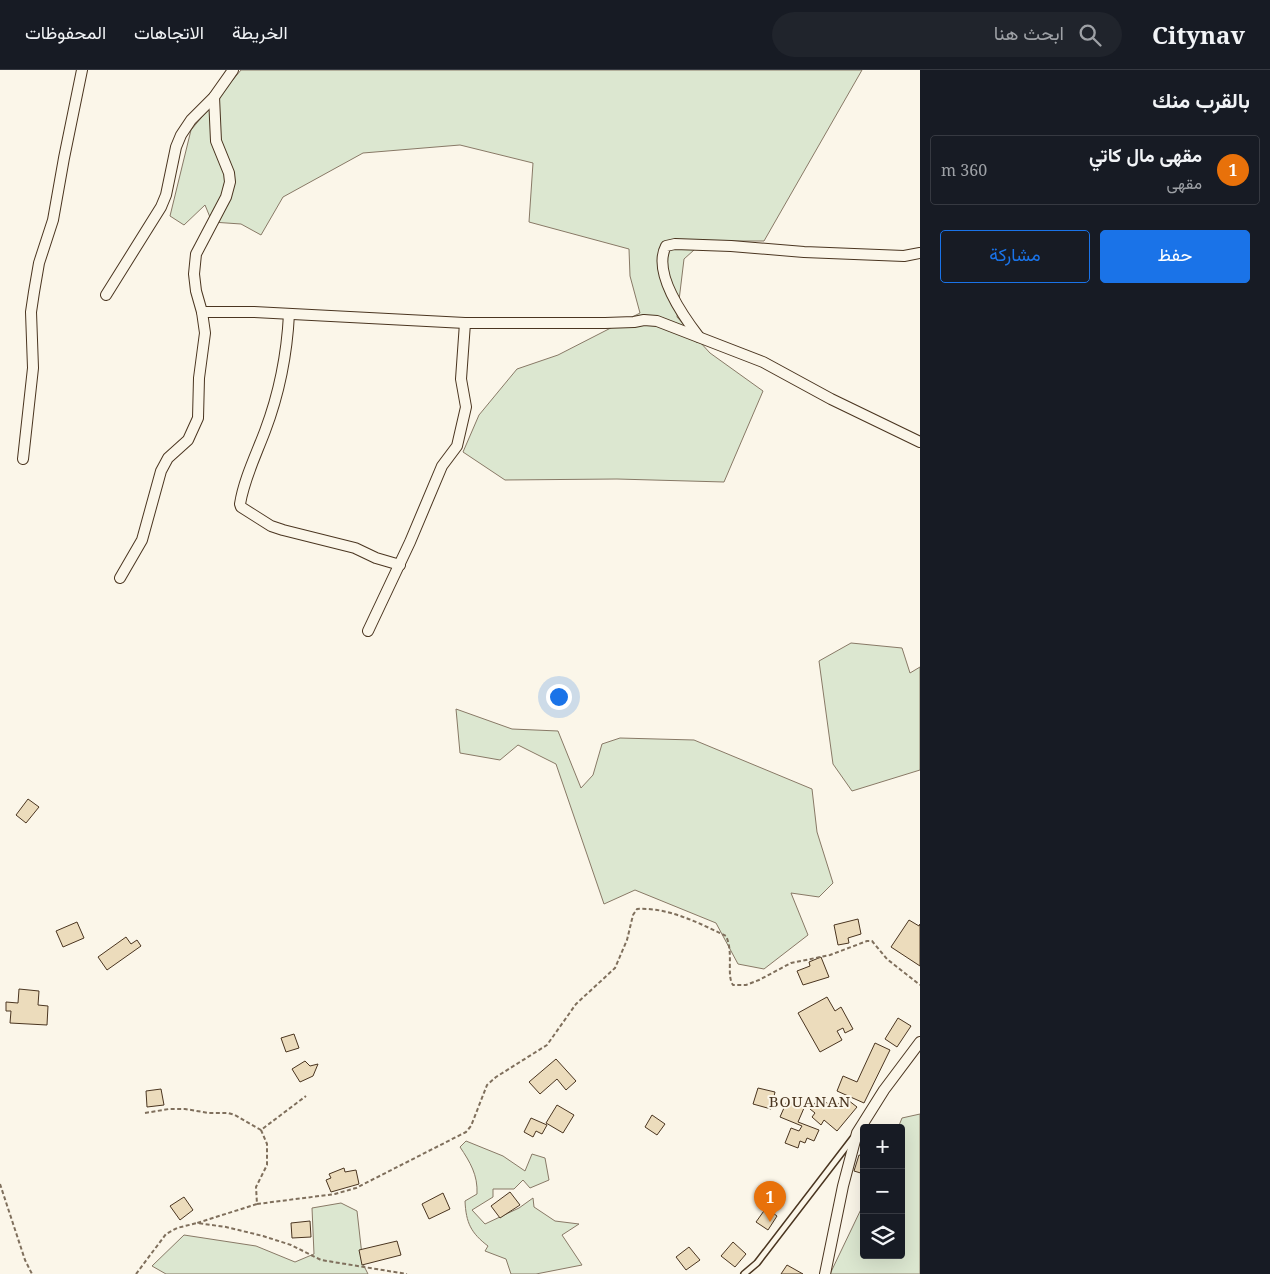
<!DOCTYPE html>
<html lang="ar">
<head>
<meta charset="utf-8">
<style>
  body { margin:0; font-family:"Noto Serif",Vazirmatn,serif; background:#20242c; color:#f1f3f6; direction:rtl }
  .controls { position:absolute; right:15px; bottom:15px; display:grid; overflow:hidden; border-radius:5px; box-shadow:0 5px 20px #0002 }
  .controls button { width:45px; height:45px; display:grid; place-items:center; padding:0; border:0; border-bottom:1px solid #363941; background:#171b24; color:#f1f3f6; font:25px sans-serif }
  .you { position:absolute; left:558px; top:626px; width:18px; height:18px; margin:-12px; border:4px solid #fff; border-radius:50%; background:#1a73e8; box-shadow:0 0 0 8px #1a73e833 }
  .badge { display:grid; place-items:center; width:32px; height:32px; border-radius:50%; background:#1a73e8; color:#fff; font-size:16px; font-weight:700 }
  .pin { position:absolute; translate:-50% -41px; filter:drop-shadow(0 1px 2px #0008) }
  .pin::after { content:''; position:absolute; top:26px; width:18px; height:15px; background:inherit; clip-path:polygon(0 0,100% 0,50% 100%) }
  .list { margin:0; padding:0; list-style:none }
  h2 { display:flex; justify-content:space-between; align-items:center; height:65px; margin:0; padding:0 20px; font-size:21px }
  h2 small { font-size:16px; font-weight:400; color:#9ea1a6 }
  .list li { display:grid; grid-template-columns:32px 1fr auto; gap:15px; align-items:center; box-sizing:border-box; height:70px; margin:0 10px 10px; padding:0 10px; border:1px solid #363941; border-radius:5px }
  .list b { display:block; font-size:19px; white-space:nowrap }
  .list p { margin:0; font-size:16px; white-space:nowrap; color:#9ea1a6 }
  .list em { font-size:16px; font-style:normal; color:#9ea1a6 }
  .actions { display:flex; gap:10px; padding:15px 20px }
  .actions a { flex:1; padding:11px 0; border:1px solid #1a73e8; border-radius:5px; text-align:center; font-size:18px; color:#1a73e8 }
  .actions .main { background:#1a73e8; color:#fff }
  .icon { flex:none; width:28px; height:28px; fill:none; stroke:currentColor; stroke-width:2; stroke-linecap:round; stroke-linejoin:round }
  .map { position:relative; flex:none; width:920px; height:1204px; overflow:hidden; direction:ltr }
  header { display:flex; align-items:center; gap:30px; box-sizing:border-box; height:70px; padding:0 25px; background:#171b24; border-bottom:1px solid #363941 }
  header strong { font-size:24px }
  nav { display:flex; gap:28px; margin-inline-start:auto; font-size:18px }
  .search { width:350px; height:45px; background:#20242c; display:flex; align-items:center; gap:12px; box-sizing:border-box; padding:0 18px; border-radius:28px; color:#9ea1a6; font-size:19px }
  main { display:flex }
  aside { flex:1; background:#171b24 }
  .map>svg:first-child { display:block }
</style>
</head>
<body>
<header>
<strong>Citynav</strong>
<div class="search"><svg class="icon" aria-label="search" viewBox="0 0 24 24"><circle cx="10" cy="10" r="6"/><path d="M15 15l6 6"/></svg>ابحث هنا</div>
<nav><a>الخريطة</a><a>الاتجاهات</a><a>المحفوظات</a></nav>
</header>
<main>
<aside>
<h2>بالقرب منك<small></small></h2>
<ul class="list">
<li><span class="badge" style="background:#e8710a">1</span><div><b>مقهى مال كاتي</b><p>مقهى</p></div><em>360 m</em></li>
</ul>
<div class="actions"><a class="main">حفظ</a><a>مشاركة</a></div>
</aside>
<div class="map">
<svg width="920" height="1204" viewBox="0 0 920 1204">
  <rect width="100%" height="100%" fill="#fbf6e9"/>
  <g fill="#dce7d0" stroke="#887966">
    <path d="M241,0H862L764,171H704L684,189L677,247L710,283L763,321L724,412L617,409L505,410L463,382L479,345L517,299L558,285L640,243L630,206L629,179L529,152L533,93L460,75L363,83L283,127L261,165L241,154L212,152L205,135L184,155L170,146L191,60Z"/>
    <path d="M851,573L902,578L910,603L920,597V700L852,721L833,694L819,591Z"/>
    <path d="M456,639L512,659L558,661L581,718L593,705L602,674L620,668L694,670L812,719L817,762L833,813L819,827L791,823L808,865L764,899L738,894L716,853L635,820L604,834L556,694L518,675L500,690L460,683Z"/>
    <path d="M920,1044V1204H830L864,1133V1185H901V1058H898L902,1048Z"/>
    <path d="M466,1071L503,1086L525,1101L532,1084L545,1088L549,1110L530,1118L523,1110L514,1119H493V1127L472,1140L485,1154L519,1138L533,1128L534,1137L555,1151L579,1154L562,1165L582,1195L536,1204H511L506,1189L485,1181L488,1176C471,1163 466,1153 465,1131L477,1124C478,1105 470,1092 460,1077Z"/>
    <path d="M341,1133L357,1141L363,1194L368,1204H166L152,1196L184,1165L256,1176L295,1192L314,1184L312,1138Z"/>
  </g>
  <g fill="#ecdcbc" stroke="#4a3520">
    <path d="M28,729L39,737L26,753L16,745Z"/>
    <path d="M858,849L861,864L848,868L849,873L838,875L834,855Z"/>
    <path d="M909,850L919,856L920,854V896L891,877Z"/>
    <path d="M77,852L84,868L63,877L56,861Z"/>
    <path d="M126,867L131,874L137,870L141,876L107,900L98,887Z"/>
    <path d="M821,887L829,907L803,915L797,901L810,896L809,892Z"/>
    <path d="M19,919L39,921L38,935L48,936L47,955L10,953L11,941H6V932L18,933Z"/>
    <path d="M827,927L835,941L841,937L853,959L845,963L843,958L837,961L842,970L820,982L798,943Z"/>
    <path d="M898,948L911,956L897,977L885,969Z"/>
    <path d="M294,964L299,978L286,982L281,968Z"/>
    <path d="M875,973L890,980L864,1033L837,1021L843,1006L857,1012Z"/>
    <path d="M556,989L576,1011L566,1020L557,1009L540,1024L529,1012Z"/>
    <path d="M305,991L310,996L318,994L313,1006L300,1012L292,999Z"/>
    <path d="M758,1018L775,1022L771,1039L753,1034Z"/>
    <path d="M161,1019L164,1035L147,1037L146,1021Z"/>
    <path d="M820,1027L834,1039L844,1027L857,1037L837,1061L824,1050L821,1055L812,1047L815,1043L810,1039Z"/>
    <path d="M787,1031L804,1038L798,1052L819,1060L814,1071L807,1068L805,1073L800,1071L798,1078L785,1073L791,1058L799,1061L802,1056L780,1047Z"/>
    <path d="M557,1035L574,1045L563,1063L546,1053Z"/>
    <path d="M652,1045L665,1054L657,1065L645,1057Z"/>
    <path d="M531,1048L547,1055L542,1064L536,1061L533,1067L524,1062Z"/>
    <path d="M859,1085L864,1086V1104L854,1101Z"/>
    <path d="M344,1098L345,1102L356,1100L359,1114L331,1122L326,1110L331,1108L329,1104Z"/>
    <path d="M510,1122L520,1135L500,1148L491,1136Z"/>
    <path d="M443,1123L450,1139L429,1149L422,1134Z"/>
    <path d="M184,1127L193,1140L180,1150L170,1136Z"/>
    <path d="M766,1138L777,1146L768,1160L756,1152Z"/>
    <path d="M310,1151L311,1167L292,1168L291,1153Z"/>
    <path d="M397,1171L401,1185L362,1195L359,1180Z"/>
    <path d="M733,1172L746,1184L735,1197L721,1186Z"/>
    <path d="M689,1177L700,1190L686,1200L676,1187Z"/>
    <path d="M787,1195L803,1204H781Z"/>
  </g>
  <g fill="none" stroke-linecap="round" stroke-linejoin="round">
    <g stroke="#4a3520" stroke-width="8">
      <path id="service" d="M744,1204L757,1193L853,1068"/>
    </g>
    <g stroke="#4a3520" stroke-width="12">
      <g id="minor">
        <path d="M106,225L161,137L166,125L176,77L181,65L191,50L214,27L233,0"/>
        <path d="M202,242H254L465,253H605L634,252L644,250L657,251L763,292L831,329L920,372"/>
        <path d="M289,244C287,284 279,324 265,361C256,385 244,409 240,434L241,437L271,456L283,460L355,478L376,488L400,495"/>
        <path d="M699,267C683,246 652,202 666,176L675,174L731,176L804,182L904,186L920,183"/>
        <path d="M23,389L33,298L31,242L34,222L39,193L53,150L64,88L82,0"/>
        <path d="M120,508L142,470L161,401L168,388L188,370L198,348L199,308L205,263L202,242L196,221L194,204L196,184L226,127L230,112L229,103L216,71L214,27"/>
        <path d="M368,561L410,472L442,396L457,376L466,337L461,309L465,253"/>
        <path d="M825,1204L843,1116L857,1063L884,1020L920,972"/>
      </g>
    </g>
    <g stroke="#7f6f5c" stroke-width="2" stroke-dasharray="4 2.5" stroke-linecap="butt">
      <path d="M145,1043L169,1039H185L209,1043H228L235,1045L261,1060L306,1026"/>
      <path d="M261,1060L267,1074V1095L256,1117L257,1134L197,1153L226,1157L263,1166L291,1175L321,1190L407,1204"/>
      <path d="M0,1114L25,1190L32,1204"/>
      <path d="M257,1134L335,1124L356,1118L466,1062L471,1056L487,1015L496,1007L547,975L576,934L615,898L627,870L633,845L637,839C668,837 699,853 726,866C734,883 726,905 733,915H746L759,910L791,893L830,885L867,871H872L887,889L920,915"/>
      <path d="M136,1204L166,1164L177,1158L197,1153"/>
    </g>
    <use href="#service" stroke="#fbf6e9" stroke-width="5"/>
    <use href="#minor" stroke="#fbf6e9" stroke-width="10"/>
  </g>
  <g text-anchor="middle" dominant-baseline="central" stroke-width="4" stroke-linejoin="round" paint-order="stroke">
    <g font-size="15" letter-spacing="1" fill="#4a3520" stroke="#fbf6e9">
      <text x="810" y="1031">BOUANAN</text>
    </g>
  </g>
</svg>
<div class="controls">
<button>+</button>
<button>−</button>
<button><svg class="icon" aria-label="layers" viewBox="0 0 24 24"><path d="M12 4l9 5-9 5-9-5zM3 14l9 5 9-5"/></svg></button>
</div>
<div class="you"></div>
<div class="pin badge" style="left:770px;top:1152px;background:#e8710a">1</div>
</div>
</main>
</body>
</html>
